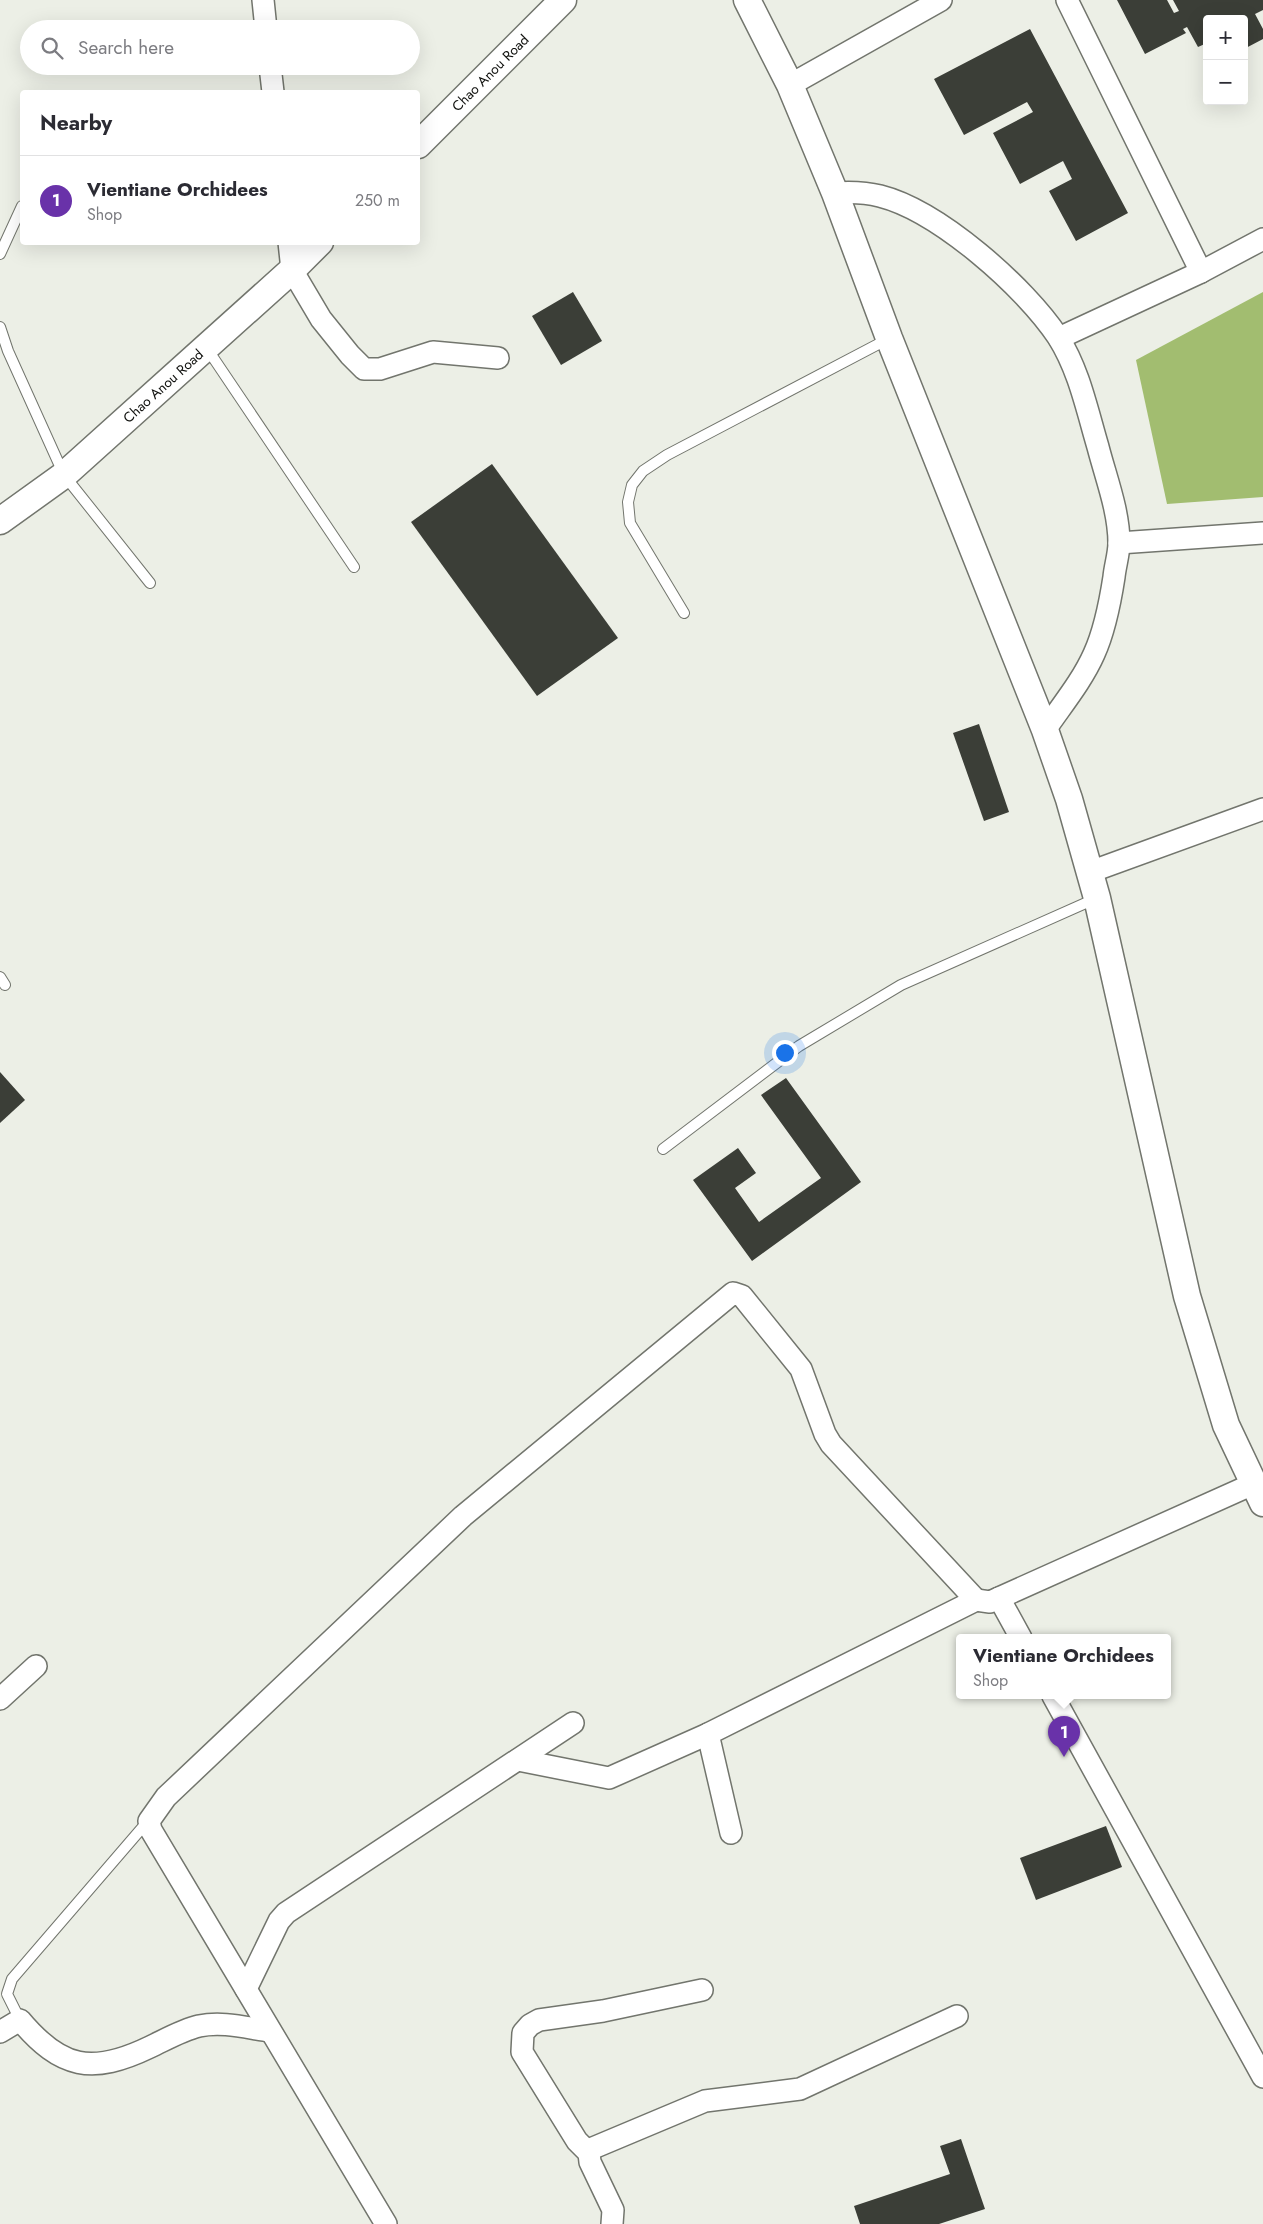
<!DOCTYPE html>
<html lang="en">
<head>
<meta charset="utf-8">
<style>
  body { margin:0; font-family:Jost,sans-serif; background:#f2f2f3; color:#2b2b33 }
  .controls { position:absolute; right:15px; top:15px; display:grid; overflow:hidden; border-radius:5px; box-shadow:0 5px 20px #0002 }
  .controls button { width:45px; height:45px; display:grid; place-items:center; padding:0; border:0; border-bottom:1px solid #e1e1e2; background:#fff; color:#2b2b33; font:25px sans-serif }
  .you { position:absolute; left:784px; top:1052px; width:18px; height:18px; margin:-12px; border:4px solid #fff; border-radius:50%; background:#1a73e8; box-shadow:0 0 0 8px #1a73e833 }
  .badge { display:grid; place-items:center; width:32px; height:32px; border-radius:50%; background:#6932a9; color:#fff; font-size:16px; font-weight:700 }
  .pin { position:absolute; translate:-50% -41px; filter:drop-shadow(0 1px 2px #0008) }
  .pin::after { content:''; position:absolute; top:26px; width:18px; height:15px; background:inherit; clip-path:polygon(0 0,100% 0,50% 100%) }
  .popup { position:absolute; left:956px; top:1634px; width:215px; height:65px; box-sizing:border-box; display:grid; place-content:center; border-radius:5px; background:#fff; filter:drop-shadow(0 1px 4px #0005); font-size:16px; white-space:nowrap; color:#7c7c81 }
  .popup b { font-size:19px; color:#2b2b33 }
  .popup::after { content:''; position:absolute; left:50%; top:100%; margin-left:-10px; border:10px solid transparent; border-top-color:#fff }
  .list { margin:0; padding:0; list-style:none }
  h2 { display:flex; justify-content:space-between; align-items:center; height:65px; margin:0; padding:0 20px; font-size:21px }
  h2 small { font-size:16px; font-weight:400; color:#7c7c81 }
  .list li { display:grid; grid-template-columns:32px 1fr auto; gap:15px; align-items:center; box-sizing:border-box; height:90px; padding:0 20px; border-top:1px solid #e1e1e2 }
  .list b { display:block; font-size:19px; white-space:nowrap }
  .list p { margin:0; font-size:16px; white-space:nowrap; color:#7c7c81 }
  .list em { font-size:16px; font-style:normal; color:#7c7c81 }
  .icon { flex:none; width:28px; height:28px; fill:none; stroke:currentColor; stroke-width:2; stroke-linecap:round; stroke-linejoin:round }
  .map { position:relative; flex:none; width:1263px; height:2224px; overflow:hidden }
  .search { position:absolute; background:#fff; box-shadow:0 5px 20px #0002; left:20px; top:20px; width:400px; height:55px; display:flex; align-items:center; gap:12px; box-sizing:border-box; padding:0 18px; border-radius:28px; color:#7c7c81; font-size:19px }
  .panel { position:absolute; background:#fff; box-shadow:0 5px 20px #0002; left:20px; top:90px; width:400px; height:155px; border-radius:5px }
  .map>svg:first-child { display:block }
</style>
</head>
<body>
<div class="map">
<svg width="1263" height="2224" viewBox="0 0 1263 2224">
  <rect width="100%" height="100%" fill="#ecefe6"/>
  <path fill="#a2bd70" d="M1263,292V497L1167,504L1136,360Z"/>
  <g fill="#3b3e37">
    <path d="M1117,0H1167L1174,13L1179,11L1173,0H1263V10L1255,14L1263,29V39L1244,49V19H1207V43L1198,47L1187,27L1183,29L1186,33L1145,54Z"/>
    <path d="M1030,29L1128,213L1076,241L1049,191L1072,179L1063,161L1020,184L993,133L1033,112L1027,102L964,135L934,79Z"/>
    <path d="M573,292L602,341L561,365L532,316Z"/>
    <path d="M492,464L618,638L537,696L411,522Z"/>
    <path d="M979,724L1009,812L984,821L953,733Z"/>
    <path d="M0,1072L25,1100L0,1123Z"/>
    <path d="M786,1078L861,1182L752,1261L693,1180L738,1148L756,1173L735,1188L759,1222L821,1178L761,1095Z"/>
    <path d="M1106,1826L1122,1867L1036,1900L1020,1858Z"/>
    <path d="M961,2139L985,2209L939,2224H860L854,2206L950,2174L940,2146Z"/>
  </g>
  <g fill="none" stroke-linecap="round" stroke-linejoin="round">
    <g stroke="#72756d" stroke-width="12">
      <g id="service">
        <path d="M0,254L22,206"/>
        <path d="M0,327L8,351L64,475L150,583"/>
        <path d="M206,347L354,567"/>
        <path d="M684,613L630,523L628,502L632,485L643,471L667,455L888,339"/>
        <path d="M0,977L5,985"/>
        <path d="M663,1149L799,1046L901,985L1097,898"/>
        <path d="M20,2020L7,1994L12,1979L148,1821"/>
      </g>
    </g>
    <g stroke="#72756d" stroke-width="24">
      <g id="minor">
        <path d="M263,0L266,29"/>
        <path d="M1067,0L1201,272"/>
        <path d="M270,66L273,92"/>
        <path d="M790,85L941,0"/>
        <path d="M835,193C850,192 864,192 880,196C939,211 1025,287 1058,337C1079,370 1087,410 1098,447C1106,478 1119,511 1119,543C1119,554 1115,566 1114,577C1110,603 1105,630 1094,654C1082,681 1062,705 1045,730"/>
        <path d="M289,242L292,270L321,319L350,355L364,369H380L433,352L498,358"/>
        <path d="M1059,338L1201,272L1263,239"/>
        <path d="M1119,543L1263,533"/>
        <path d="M1090,872L1263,809"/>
        <path d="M999,1598L1021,1638"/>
        <path d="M1053,1696L1263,2077"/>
        <path d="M0,1699L36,1666"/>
        <path d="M518,1760L609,1778L708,1734"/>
        <path d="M731,1833L708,1734L976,1600L990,1602L1253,1484"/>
        <path d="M246,1989L279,1921L286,1913L573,1723"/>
        <path d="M0,2032L20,2020C61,2069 92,2075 150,2047C165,2040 182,2030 199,2026C223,2021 247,2028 270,2031"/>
        <path d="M589,2153L593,2148L705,2101L800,2089L957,2016"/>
        <path d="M386,2224L151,1830L149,1821L166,1797L463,1516L733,1293L742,1296L801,1369L825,1434L831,1444L976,1600"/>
        <path d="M612,2224L613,2210L590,2162L589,2153L577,2141L522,2052L523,2033L530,2025L539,2020L603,2011L702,1990"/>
      </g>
    </g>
    <g stroke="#72756d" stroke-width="29">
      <g id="tertiary">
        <path d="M747,0L790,85L835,193L889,338L1045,730L1069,799L1097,898L1187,1296L1226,1425L1263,1503"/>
        <path id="s1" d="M418,145L563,0"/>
        <path id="s2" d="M0,521L64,475L292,270L320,242"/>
      </g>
    </g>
    <use href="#service" stroke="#fff" stroke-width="10"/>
    <use href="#minor" stroke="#fff" stroke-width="21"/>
    <use href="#tertiary" stroke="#fff" stroke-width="26"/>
  </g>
  <g text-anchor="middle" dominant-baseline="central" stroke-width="5" stroke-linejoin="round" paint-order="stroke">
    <g font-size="14" fill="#0f100d" stroke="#ecefe6">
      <text stroke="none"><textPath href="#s1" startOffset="102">Chao Anou Road</textPath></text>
      <text stroke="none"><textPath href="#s2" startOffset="212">Chao Anou Road</textPath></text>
    </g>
  </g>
</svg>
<div class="controls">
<button>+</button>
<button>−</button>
</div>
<div class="you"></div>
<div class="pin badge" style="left:1064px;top:1757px">1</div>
<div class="popup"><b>Vientiane Orchidees</b>Shop</div>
<div class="search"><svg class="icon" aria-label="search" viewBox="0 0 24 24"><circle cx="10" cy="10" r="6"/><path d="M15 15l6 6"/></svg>Search here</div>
<section class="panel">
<h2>Nearby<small></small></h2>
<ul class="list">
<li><span class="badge">1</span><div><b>Vientiane Orchidees</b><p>Shop</p></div><em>250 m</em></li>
</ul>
</section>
</div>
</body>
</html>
